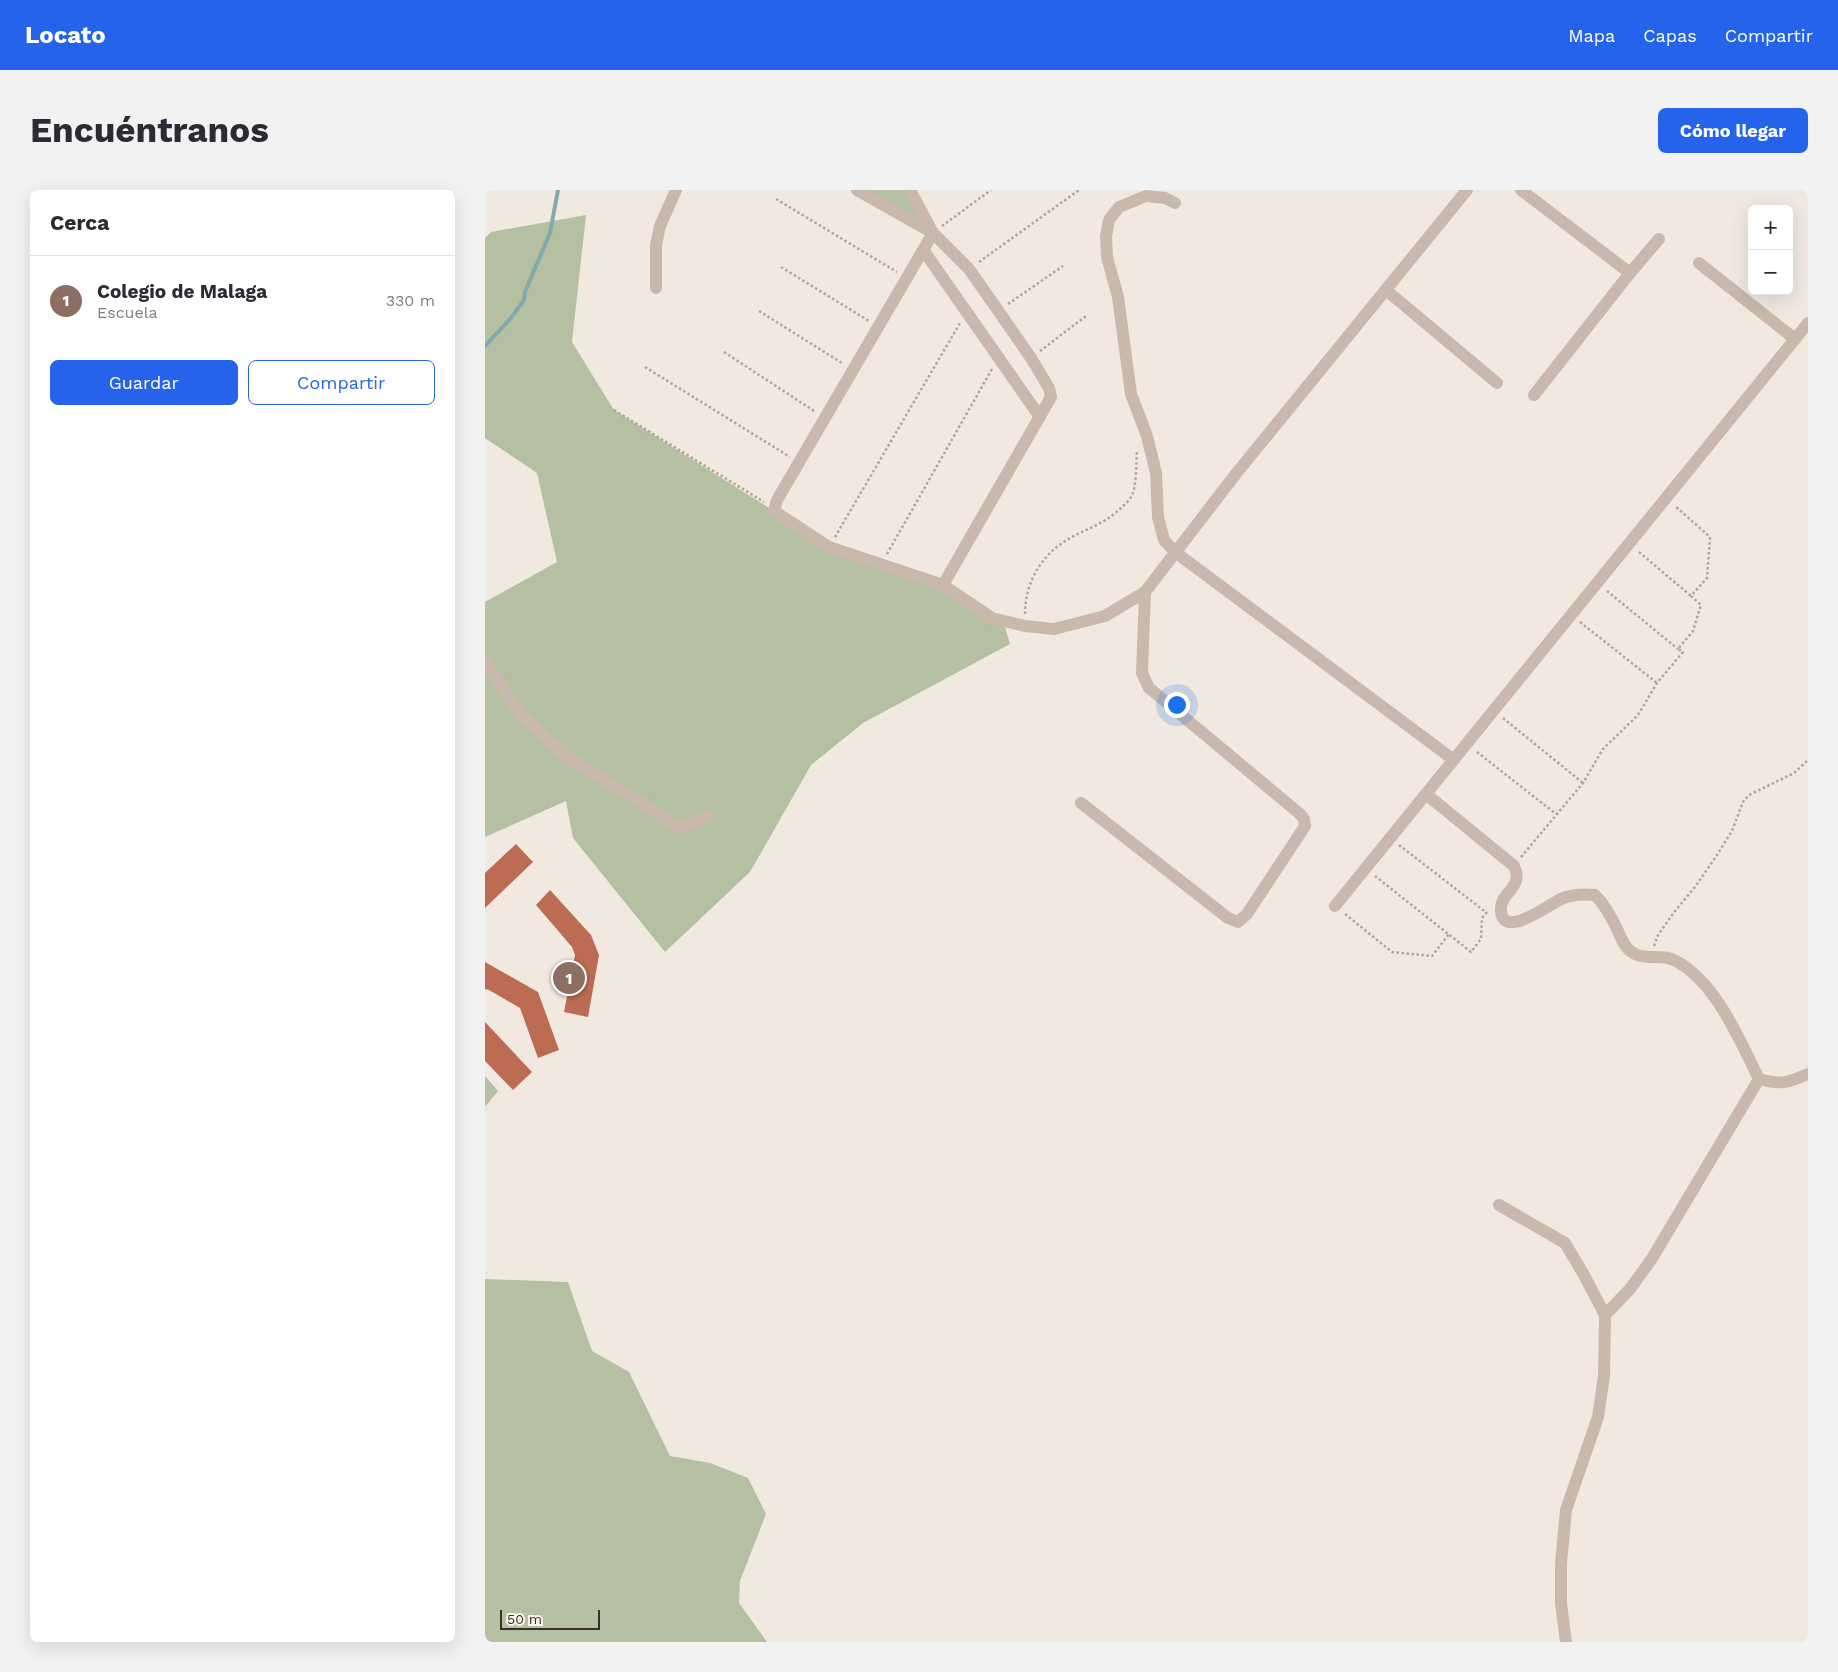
<!DOCTYPE html>
<html lang="es">
<head>
<meta charset="utf-8">
<style>
  body { margin:0; font-family:"Work Sans",sans-serif; background:#f2f2f3; color:#2b2b33 }
  .controls { position:absolute; right:15px; top:15px; display:grid; overflow:hidden; border-radius:8px; box-shadow:0 5px 20px #0002 }
  .controls button { width:45px; height:45px; display:grid; place-items:center; padding:0; border:0; border-bottom:1px solid #e1e1e2; background:#fff; color:#2b2b33; font:25px sans-serif }
  .scale { position:absolute; left:15px; bottom:12px; width:100px; box-sizing:border-box; padding-left:5px; border:2px solid #382f2b; border-top:0; font-size:14px; line-height:18px; white-space:nowrap; color:#382f2b; -webkit-text-stroke:4px #f9f3ec; paint-order:stroke }
  .you { position:absolute; left:691px; top:514px; width:18px; height:18px; margin:-12px; border:4px solid #fff; border-radius:50%; background:#1a73e8; box-shadow:0 0 0 8px #1a73e833 }
  .badge { display:grid; place-items:center; width:32px; height:32px; border-radius:50%; background:#2563eb; color:#fff; font-size:16px; font-weight:700 }
  .pin { position:absolute; translate:-50% -50%; border:2px solid #fff; box-shadow:0 1px 5px #0006 }
  .list { margin:0; padding:0; list-style:none }
  h2 { display:flex; justify-content:space-between; align-items:center; height:65px; margin:0; padding:0 20px; font-size:21px }
  h2 small { font-size:16px; font-weight:400; color:#7c7c81 }
  .list li { display:grid; grid-template-columns:32px 1fr auto; gap:15px; align-items:center; box-sizing:border-box; height:90px; padding:0 20px; border-top:1px solid #e1e1e2 }
  .list b { display:block; font-size:19px; white-space:nowrap }
  .list p { margin:0; font-size:16px; white-space:nowrap; color:#7c7c81 }
  .list em { font-size:16px; font-style:normal; color:#7c7c81 }
  .actions { display:flex; gap:10px; padding:15px 20px }
  .actions a { flex:1; padding:11px 0; border:1px solid #2563eb; border-radius:8px; text-align:center; font-size:18px; color:#2563eb }
  .actions .main { background:#2563eb; color:#fff }
  .map { position:relative; flex:none; width:1323px; height:1452px; overflow:hidden; border-radius:8px }
  header { display:flex; align-items:center; gap:30px; box-sizing:border-box; height:70px; padding:0 25px; background:#2563eb; color:#fff }
  header strong { font-size:24px }
  nav { display:flex; gap:28px; margin-inline-start:auto; font-size:18px }
  .intro { display:flex; align-items:center; justify-content:space-between; box-sizing:border-box; height:120px; padding:0 30px }
  h1 { margin:0; font-size:35px }
  .button { padding:12px 22px; border-radius:8px; background:#2563eb; color:#fff; font-size:18px; font-weight:700 }
  main { display:flex; gap:30px; padding:0 30px }
  aside { flex:1; background:#fff; border-radius:8px; box-shadow:0 5px 20px #0002 }
  .map>svg:first-child { display:block }
</style>
</head>
<body>
<header>
<strong>Locato</strong>
<nav><a>Mapa</a><a>Capas</a><a>Compartir</a></nav>
</header>
<div class="intro"><h1>Encuéntranos</h1><a class="button">Cómo llegar</a></div>
<main>
<aside>
<h2>Cerca<small></small></h2>
<ul class="list">
<li><span class="badge" style="background:#8d6e63">1</span><div><b>Colegio de Malaga</b><p>Escuela</p></div><em>330 m</em></li>
</ul>
<div class="actions"><a class="main">Guardar</a><a>Compartir</a></div>
</aside>
<div class="map">
<svg width="1323" height="1452" viewBox="0 0 1323 1452">
  <rect width="100%" height="100%" fill="#f1e9e0"/>
  <g fill="#b5bfa1">
    <path d="M372,0H425L448,43Z"/>
    <path d="M101,25L87,152L129,220L335,350L458,395L518,430L525,454L378,533L326,575L265,682L180,762L88,648L81,611L0,647V412L72,372L52,283L0,248V48L6,42Z"/>
    <path d="M0,886L13,901L0,917Z"/>
    <path d="M0,1089L83,1092L107,1161L144,1182L185,1266L225,1273L263,1288L281,1324L255,1391L254,1413L282,1452H0Z"/>
  </g>
  <g fill="none" stroke-linecap="round" stroke-linejoin="round">
    <path stroke="#81aaac" stroke-width="4" d="M0,156L26,128L39,110L40,102L65,43L73,0"/>
  </g>
  <g fill="#bc6c53">
    <path d="M31,654L48,672L0,718V683Z"/>
    <path d="M65,700L106,745L114,765L103,827L79,822L90,765L87,757L51,715Z"/>
    <path d="M0,772L53,802L74,860L53,868L35,818L4,800L0,799Z"/>
    <path d="M0,832L47,882L28,900L0,871Z"/>
  </g>
  <g fill="none" stroke-linecap="round" stroke-linejoin="round">
    <g stroke="#b4a397" stroke-width="2.5" stroke-dasharray="2.5 2.5" stroke-linecap="butt">
      <path d="M291,9L412,82"/>
      <path d="M457,36L506,0"/>
      <path d="M494,72L594,0"/>
      <path d="M296,77L384,131"/>
      <path d="M523,114L578,76"/>
      <path d="M274,121L357,173"/>
      <path d="M555,161L601,126"/>
      <path d="M239,162L329,221"/>
      <path d="M160,177L305,267"/>
      <path d="M129,220L279,312"/>
      <path d="M350,347L475,133"/>
      <path d="M1154,362L1206,406"/>
      <path d="M402,364L507,179"/>
      <path d="M1122,401L1193,459"/>
      <path d="M540,424C540,391 558,362 587,347C604,338 622,332 636,318C639,315 644,311 646,307C652,298 651,272 652,261"/>
      <path d="M1095,432L1172,493"/>
      <path d="M1018,528L1098,593"/>
      <path d="M992,562L1071,624"/>
      <path d="M914,655L1002,723"/>
      <path d="M1036,667L1098,593L1118,559L1153,525L1172,493L1198,462L1193,459L1208,441L1216,415L1206,406L1222,388L1225,347L1190,316"/>
      <path d="M890,686L986,762L996,749L997,728L1003,721"/>
      <path d="M860,724L907,762L947,766L964,744"/>
      <path d="M1169,756L1173,745L1190,721L1210,697L1230,668L1247,641L1258,612L1264,605L1309,583L1323,570"/>
    </g>
    <g stroke="#c9b9ad" stroke-width="12">
      <path d="M372,0L448,43L484,79L546,168L564,198L566,207L458,395"/>
      <path d="M425,0L448,43"/>
      <path d="M1036,0L1145,83"/>
      <path d="M690,13L680,8L661,6L634,17L624,30L621,46L622,67L633,107L646,204L662,246L671,283L673,327L679,350L690,362L969,570"/>
      <path d="M448,43L292,310L289,321L344,357L458,395L507,428L540,436L569,439L620,426L660,402L750,285L982,0"/>
      <path d="M439,61L555,227"/>
      <path d="M1214,73L1310,149"/>
      <path d="M171,98V55L175,36L191,0"/>
      <path d="M901,100L1012,193"/>
      <path d="M1049,205L1145,83L1174,49"/>
      <path d="M0,472L35,524L85,569L165,618L192,638L224,626"/>
      <path d="M941,604L1029,676C1040,698 1014,702 1016,721C1018,750 1065,714 1076,709C1087,704 1099,704 1110,705C1120,715 1127,728 1133,741C1136,748 1138,754 1144,760C1159,773 1175,762 1191,771C1231,792 1255,851 1274,889C1297,895 1302,893 1323,884"/>
      <path d="M596,613L743,728L753,732L762,724L820,636L819,629L815,624L664,498L657,483L660,402"/>
      <path d="M850,716L1323,133"/>
      <path d="M1014,1015L1080,1053L1099,1085L1120,1125"/>
      <path d="M1081,1452L1076,1413V1374L1081,1320L1113,1227L1119,1186L1120,1125L1145,1099L1166,1070L1274,889"/>
    </g>
  </g>
</svg>
<div class="controls">
<button>+</button>
<button>−</button>
</div>
<div class="scale">50 m</div>
<div class="you"></div>
<div class="pin badge" style="left:84px;top:788px;background:#8d6e63">1</div>
</div>
</main>
</body>
</html>
